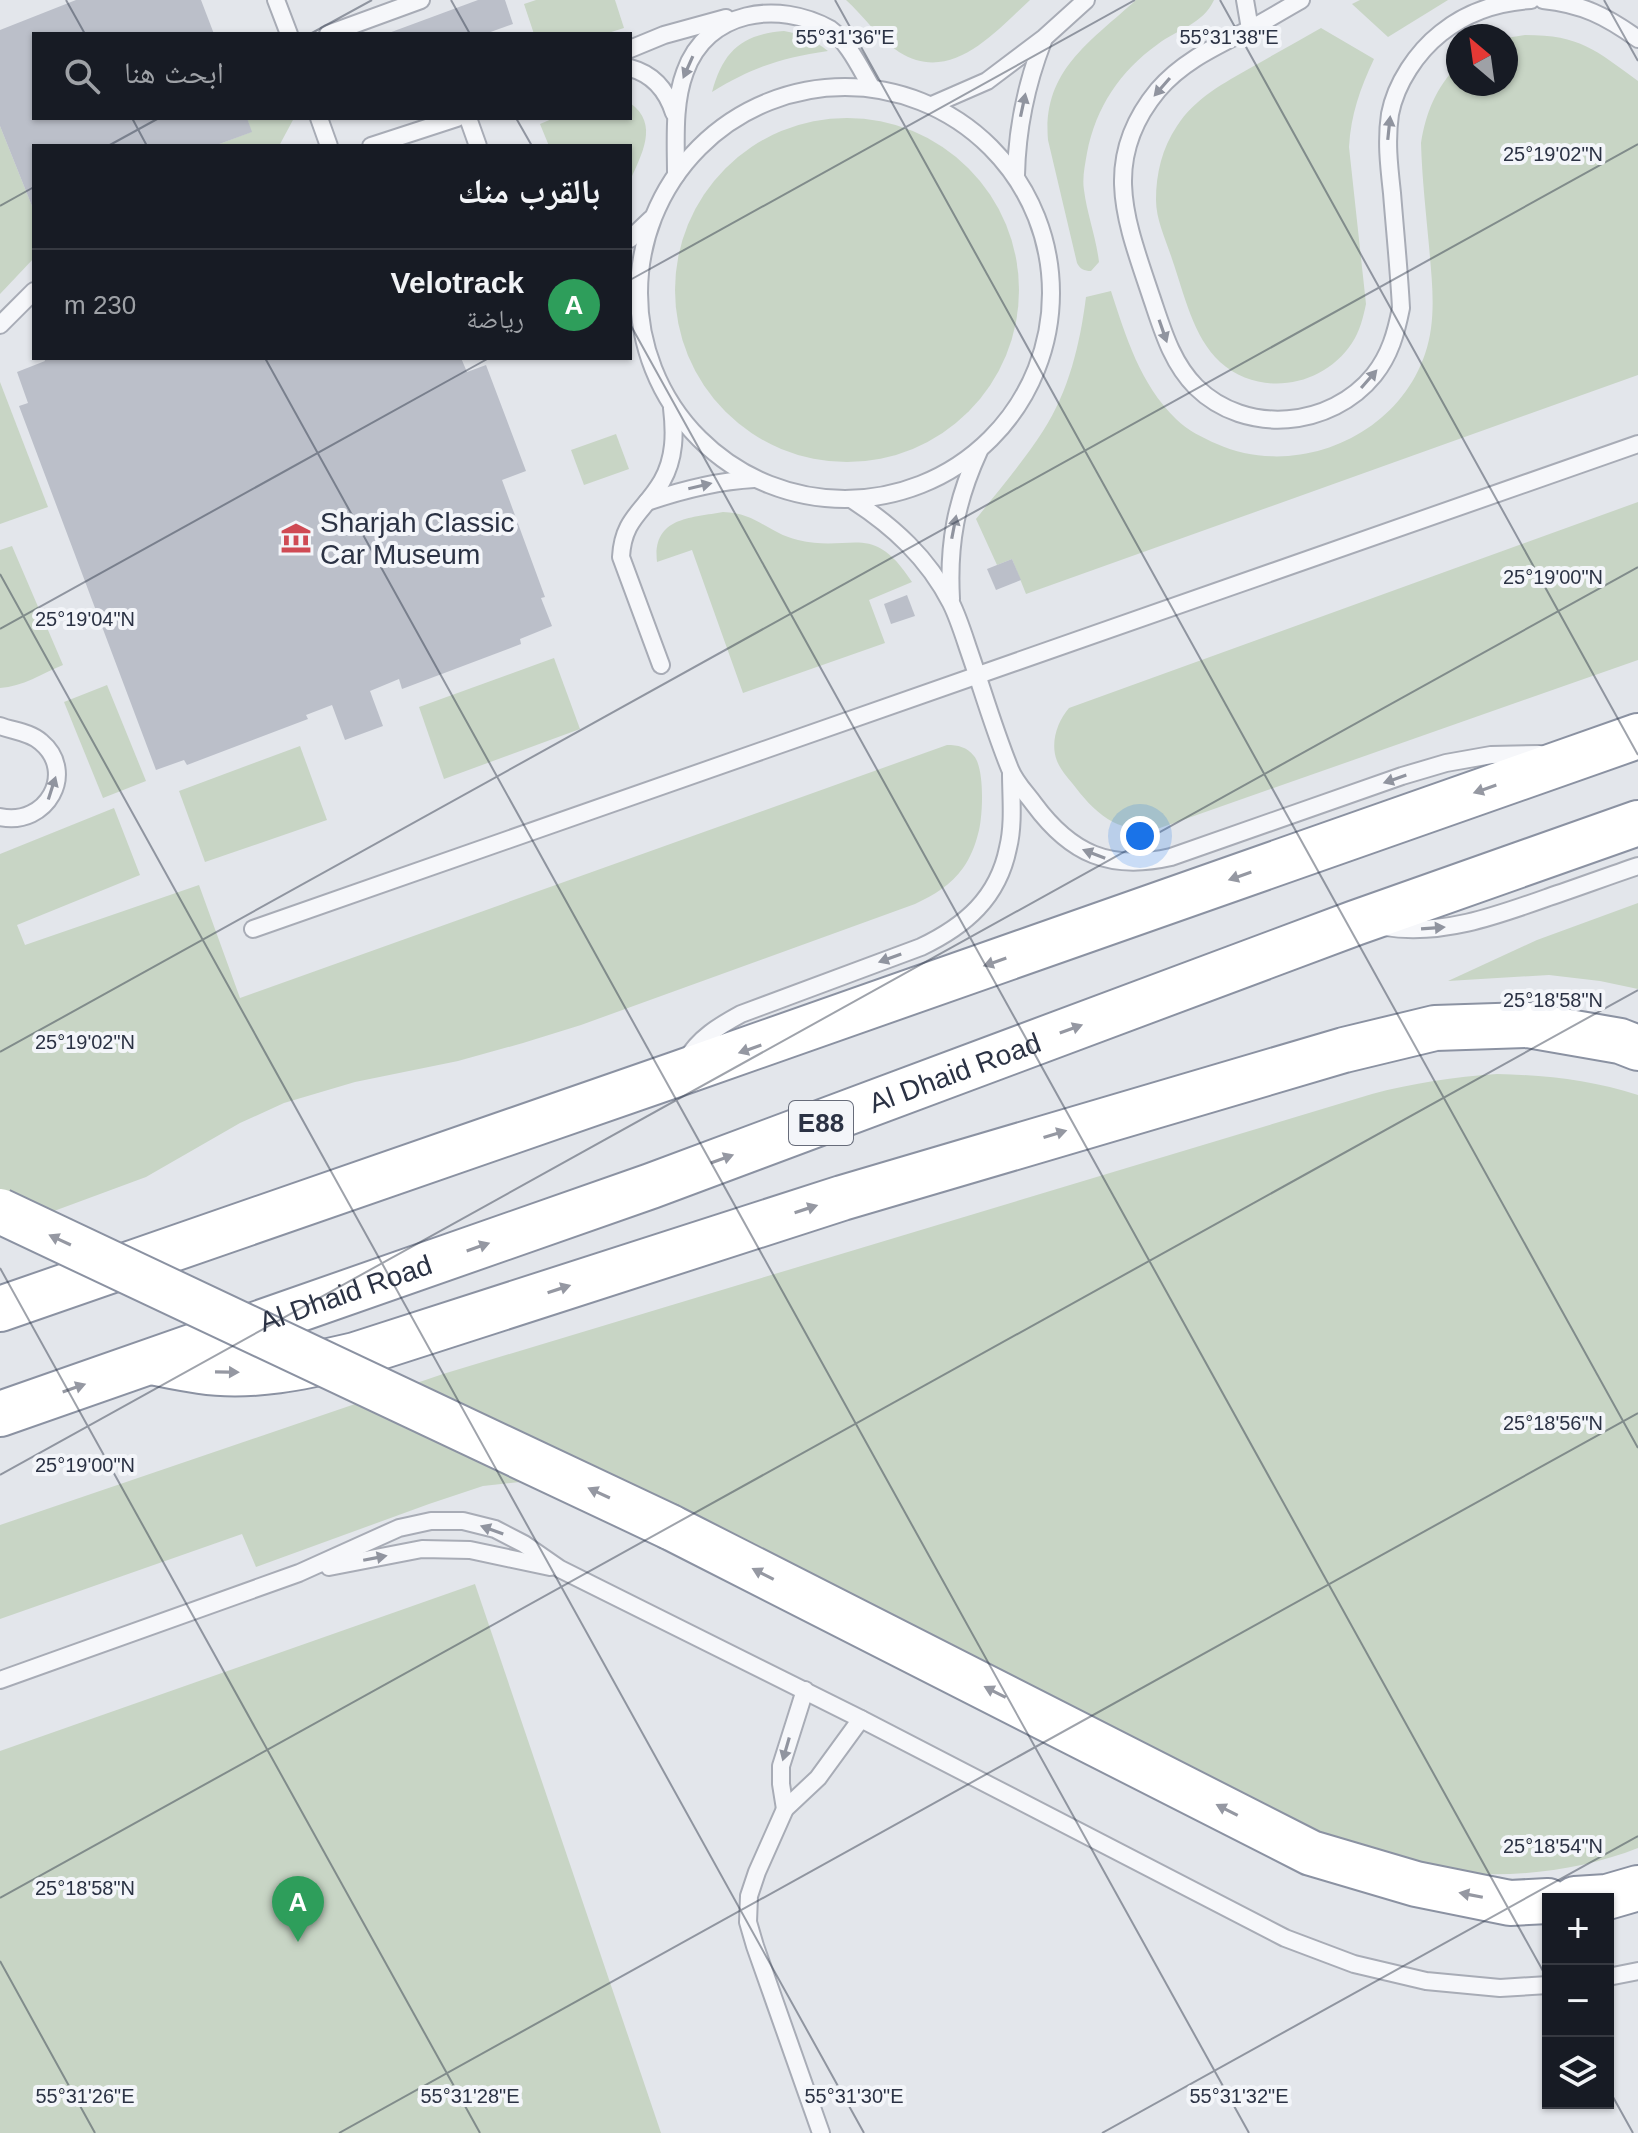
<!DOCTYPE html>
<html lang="ar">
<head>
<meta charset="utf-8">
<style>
  body { margin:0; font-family:Arial,"Noto Naskh Arabic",sans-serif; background:#242831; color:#f1f3f6; direction:rtl }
  .controls { position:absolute; right:24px; bottom:24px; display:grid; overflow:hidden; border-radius:0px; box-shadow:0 2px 6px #0004 }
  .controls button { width:72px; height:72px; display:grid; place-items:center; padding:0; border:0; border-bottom:2px solid #363941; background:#171b24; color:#f1f3f6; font:40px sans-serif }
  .compass { position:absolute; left:1446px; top:24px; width:72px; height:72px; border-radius:50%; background:#171b24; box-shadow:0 2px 6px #0004; rotate:331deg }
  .you { position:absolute; left:1140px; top:836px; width:28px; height:28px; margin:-20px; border:6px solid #fff; border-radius:50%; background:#1a73e8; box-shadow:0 0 0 12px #1a73e833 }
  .badge { display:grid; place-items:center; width:52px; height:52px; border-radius:50%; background:#cf4a54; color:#fff; font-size:26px; font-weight:700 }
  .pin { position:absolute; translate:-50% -66px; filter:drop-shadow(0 2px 4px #0008) }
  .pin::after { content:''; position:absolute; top:42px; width:28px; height:24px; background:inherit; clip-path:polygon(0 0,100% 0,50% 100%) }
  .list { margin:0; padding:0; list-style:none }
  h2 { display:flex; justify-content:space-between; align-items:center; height:104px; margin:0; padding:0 32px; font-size:34px }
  h2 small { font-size:26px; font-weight:400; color:#9ea1a6 }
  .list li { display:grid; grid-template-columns:52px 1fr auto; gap:24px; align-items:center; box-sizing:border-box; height:112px; padding:0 32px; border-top:2px solid #363941 }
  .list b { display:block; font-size:30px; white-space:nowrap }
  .list p { margin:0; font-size:26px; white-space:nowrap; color:#9ea1a6 }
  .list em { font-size:26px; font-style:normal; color:#9ea1a6 }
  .icon { flex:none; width:44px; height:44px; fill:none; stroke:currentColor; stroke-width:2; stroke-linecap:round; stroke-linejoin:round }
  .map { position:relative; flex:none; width:1638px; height:2133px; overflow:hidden; direction:ltr }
  .search { position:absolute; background:#171b24; box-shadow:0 2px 6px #0004; left:32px; top:32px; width:600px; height:88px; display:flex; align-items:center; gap:20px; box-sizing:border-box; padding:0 28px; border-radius:0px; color:#9ea1a6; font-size:30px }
  .panel { position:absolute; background:#171b24; box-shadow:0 2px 6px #0004; left:32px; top:144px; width:600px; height:216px; border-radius:0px; direction:rtl }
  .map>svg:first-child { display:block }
</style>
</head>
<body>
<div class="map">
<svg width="1638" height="2133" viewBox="0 0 1638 2133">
  <rect width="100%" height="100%" fill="#e3e6eb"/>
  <g fill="#c8d5c5">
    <path d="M536,0H615L624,28L605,34H534L524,4Z"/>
    <path d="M846,0H1030C995,32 951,85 899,52C878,38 864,16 846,0Z"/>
    <path d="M1136,0H1214C1203,24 1178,29 1158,44C1120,71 1096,107 1087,153C1085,165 1082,178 1084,190C1087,214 1096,237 1099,262L1091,271C1084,271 1080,269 1077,263L1048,140C1042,71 1090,42 1136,0Z"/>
    <path d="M1360,0H1448L1388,37L1352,4Z"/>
    <path d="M1321,28L1374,59C1360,89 1351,114 1349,147L1366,304C1363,318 1360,331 1352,343C1323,387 1260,398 1220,362C1193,337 1184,293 1172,259C1166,240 1156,220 1156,200C1156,174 1162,148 1177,126C1195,98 1224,83 1252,67C1275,54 1298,41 1321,28Z"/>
    <path d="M784,31C801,34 814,40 828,51C781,58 753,67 712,92C723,51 742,34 784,31Z"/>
    <path d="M1525,35C1581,35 1595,50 1638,81V375L1026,594L1012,559L997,565L976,519C999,490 1023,462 1043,431C1069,391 1080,344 1086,297L1111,291C1126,337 1140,384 1176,419C1187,430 1203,438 1217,444C1296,479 1397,437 1425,354C1437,319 1432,282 1429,246C1426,212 1422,178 1421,143C1426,112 1436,88 1458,65V84H1506V38Z"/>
    <path d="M630,103C660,124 641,155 630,181V146H549L540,124L554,118H630Z"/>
    <path d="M247,118H294L279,146H214L251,132Z"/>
    <circle cx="847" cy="290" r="172"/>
    <path d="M0,126L34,211V258L0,294Z"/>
    <path d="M0,382L48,507L0,524Z"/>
    <path d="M616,434L629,469L584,485L571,450Z"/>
    <path d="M1638,502V660L1157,829C1142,830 1127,829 1113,822C1099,815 1086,801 1076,788C1070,780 1061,771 1057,761C1050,743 1057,722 1069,708Z"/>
    <path d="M723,512C757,513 768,533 798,540C853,553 872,520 912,582L869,600L885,643L743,693L692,550L657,562C652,517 691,518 723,512Z"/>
    <path d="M12,546L63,665C43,673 22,687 0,688V550Z"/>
    <path d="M554,658L580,729L444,779L419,707Z"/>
    <path d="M107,685L146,781L103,798L64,702Z"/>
    <path d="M947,745C958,745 967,747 974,756C985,769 983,818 978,834C975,846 970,858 963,868C951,885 934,895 915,904L581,1025L523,1043L458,1061L355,1082L284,1103L240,1123L146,1177L0,1231V854L114,808L140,875L17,925L25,945L199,885L240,998Z"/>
    <path d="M300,746L327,820L205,862L179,791Z"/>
    <path d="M1638,903V989L1600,981L1549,975L1448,981L1537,940Z"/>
    <path d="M1497,1074C1545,1075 1592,1080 1638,1095V1848C1582,1870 1513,1879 1453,1872C1423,1868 1392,1860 1361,1854L539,1480L483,1486L429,1504L256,1567L242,1534L0,1619V1525L443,1374L1372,1094C1413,1083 1454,1077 1497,1074Z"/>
    <path d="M475,1584L661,2133H0V1751Z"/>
  </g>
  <g fill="#bbbfc9">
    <path d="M76,0H201L214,34H34V118H247L252,132L214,146H34V211L0,126V30Z"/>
    <path d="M478,0H505L513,24L485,34H386Z"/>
    <path d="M44,358H461L467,372L486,365L526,471L502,480L545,597L541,598L552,626L520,639L521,644L402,689L399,679L370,691L383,726L345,740L332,705L306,715L308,719L187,765L184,760L156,770L19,406L28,403L17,372L45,361Z"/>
    <path d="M1012,559L1021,580L996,590L987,569Z"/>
    <path d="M907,595L915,616L891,624L884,604Z"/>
  </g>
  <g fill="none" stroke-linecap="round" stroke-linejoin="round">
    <g stroke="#a8acb6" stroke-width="20">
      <g id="lane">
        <path d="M276,0L289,34"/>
        <path d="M1245,0L1250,29"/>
        <path d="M1301,0C1283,10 1266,21 1248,30C1215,47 1183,61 1158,90C1100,160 1126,221 1151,296C1162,328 1171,362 1196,387C1246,436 1331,428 1374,375C1390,355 1396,333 1401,308C1399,270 1395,231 1392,193C1389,166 1386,141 1390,114C1396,83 1417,52 1441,33C1467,12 1498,2 1531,0"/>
        <path d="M1543,0C1582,4 1606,16 1638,39"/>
        <path d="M328,34L421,0"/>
        <path d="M630,49L664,35L726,18"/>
        <path d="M630,68C653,74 667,91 674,113"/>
        <circle cx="845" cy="293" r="206"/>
        <path d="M932,105L987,81L1044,38L1086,0"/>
        <path d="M319,118L329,146"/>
        <path d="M468,118L478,146"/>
        <path d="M371,146L457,118"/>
        <path d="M676,175C676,141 673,104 685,72C707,10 778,0 830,29C849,43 860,68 872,88"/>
        <path d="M1016,175C1017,127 1026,85 1043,41"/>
        <path d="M630,239L651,219"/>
        <path d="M0,325L34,291"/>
        <path d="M851,499C893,526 928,558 951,603C958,617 963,633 968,648C982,688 994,730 1010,769C1015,782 1026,793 1034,804C1071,854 1110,871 1171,857L1402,776L1446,763L1491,755L1540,754"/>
        <path d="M647,502C682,490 717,481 754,479"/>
        <path d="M951,599C948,544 956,501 979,451"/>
        <path d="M661,665L621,557C623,518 644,512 662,481C675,458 675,433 672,408"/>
        <path d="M0,726C13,731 30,732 41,742C77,772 47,827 0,817"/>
        <path d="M1385,927C1441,936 1496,916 1549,897C1579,887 1608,876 1638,866"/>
        <path d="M253,929L1638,444"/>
        <path d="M686,1060C699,1038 719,1026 741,1014L921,947C965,926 998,898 1008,848C1014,824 1011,797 1011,773"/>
        <path d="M329,1567L422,1549L470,1550L550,1567"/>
        <path d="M0,1680L299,1573L399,1528L431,1521H463L495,1529L524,1544L560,1569L861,1719L1285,1938L1354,1964L1426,1981L1500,1988L1548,1985"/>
        <path d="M785,1809L781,1784V1766L805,1690"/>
        <path d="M1608,1977L1638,1971"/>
        <path d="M821,2133L755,1946L748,1922L749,1896L757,1872L785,1809L818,1778L861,1719"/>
      </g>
    </g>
    <g stroke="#8b92a2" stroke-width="48">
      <g id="highway">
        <path d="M0,1309L677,1074L1638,736"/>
        <path d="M156,1363C171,1366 185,1369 200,1371C252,1379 304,1367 355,1355L842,1198L1344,1050L1435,1028L1528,1025L1620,1041L1638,1048"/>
        <path id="s1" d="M0,1414L651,1186L1355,923L1638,823"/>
        <path d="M670,1527L1311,1853L1416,1884L1510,1903L1548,1901"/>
        <path d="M1575,1899L1607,1897L1638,1888"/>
      </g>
    </g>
    <use href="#lane" stroke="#f6f7fa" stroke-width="16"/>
    <use href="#highway" stroke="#fff" stroke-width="44"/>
    <g stroke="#8b92a2" stroke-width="48" stroke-linecap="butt">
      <path id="highway-bridge" d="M0,1211L670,1527"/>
    </g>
    <use href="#highway-bridge" stroke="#fff" stroke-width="44"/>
  </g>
  <defs><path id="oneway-solid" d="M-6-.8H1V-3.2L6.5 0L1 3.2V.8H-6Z" transform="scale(2)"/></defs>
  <g fill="#90949f">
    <use href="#oneway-solid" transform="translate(688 67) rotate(114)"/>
    <use href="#oneway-solid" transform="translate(1162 87) rotate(131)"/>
    <use href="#oneway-solid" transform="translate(1023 105) rotate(-78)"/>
    <use href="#oneway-solid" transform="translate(1389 128) rotate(-84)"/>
    <use href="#oneway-solid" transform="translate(1163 331) rotate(71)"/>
    <use href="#oneway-solid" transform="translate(1369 379) rotate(-49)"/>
    <use href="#oneway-solid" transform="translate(700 486) rotate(-13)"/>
    <use href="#oneway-solid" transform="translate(954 527) rotate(-79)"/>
    <use href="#oneway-solid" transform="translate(1395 779) rotate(161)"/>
    <use href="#oneway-solid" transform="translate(52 788) rotate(-72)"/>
    <use href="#oneway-solid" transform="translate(1094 854) rotate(-159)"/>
    <use href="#oneway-solid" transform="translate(1433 928) rotate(-4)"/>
    <use href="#oneway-solid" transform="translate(890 958) rotate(160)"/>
    <use href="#oneway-solid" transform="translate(492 1530) rotate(-160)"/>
    <use href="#oneway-solid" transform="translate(375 1558) rotate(-11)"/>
    <use href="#oneway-solid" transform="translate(786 1749) rotate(106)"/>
  </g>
  <g fill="#9598a2">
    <use href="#oneway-solid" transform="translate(1485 789) rotate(161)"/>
    <use href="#oneway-solid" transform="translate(1240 876) rotate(161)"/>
    <use href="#oneway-solid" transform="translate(995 962) rotate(161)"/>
    <use href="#oneway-solid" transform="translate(1071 1029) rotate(-20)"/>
    <use href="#oneway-solid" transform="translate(750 1049) rotate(161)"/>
    <use href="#oneway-solid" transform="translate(1055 1134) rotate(-17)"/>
    <use href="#oneway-solid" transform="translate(722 1159) rotate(-20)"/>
    <use href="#oneway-solid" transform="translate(806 1209) rotate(-18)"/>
    <use href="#oneway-solid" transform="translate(60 1240) rotate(-155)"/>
    <use href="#oneway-solid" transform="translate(478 1247) rotate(-19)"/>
    <use href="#oneway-solid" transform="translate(559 1289) rotate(-18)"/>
    <use href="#oneway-solid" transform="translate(227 1372) rotate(1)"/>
    <use href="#oneway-solid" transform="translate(74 1388) rotate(-19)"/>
    <use href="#oneway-solid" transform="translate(599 1493) rotate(-155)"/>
    <use href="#oneway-solid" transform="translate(763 1574) rotate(-153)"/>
    <use href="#oneway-solid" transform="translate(995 1692) rotate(-153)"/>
    <use href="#oneway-solid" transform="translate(1227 1810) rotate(-153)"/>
    <use href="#oneway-solid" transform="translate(1471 1895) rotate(-169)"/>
  </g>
  <path fill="none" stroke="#2b3244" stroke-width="2" stroke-opacity="0.45" d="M66,0L85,34M451,0L470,34M835,0L1638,1448M1220,0L1638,755M1604,0L1638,61M310,34L372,0M132,118L147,146M516,118L532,146M108,146L159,118M0,206L34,187M630,280L1135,0M630,324L1548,1980M265,358L1249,2133M0,574L864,2133M0,629L489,358M0,1052L1638,144M0,1268L480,2133M0,1475L1638,567M0,1898L1638,990M0,1961L95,2133M1608,2088L1633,2133M339,2133L1638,1413M1102,2133L1638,1836"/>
  <defs>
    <g id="museum-bare" transform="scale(2.4)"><path d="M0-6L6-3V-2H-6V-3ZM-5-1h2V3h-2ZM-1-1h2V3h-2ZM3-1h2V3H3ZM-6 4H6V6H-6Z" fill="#cf4a54" stroke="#f3f5f9" stroke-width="2.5" paint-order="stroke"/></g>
  </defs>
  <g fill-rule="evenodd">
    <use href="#museum-bare" x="296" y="538"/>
  </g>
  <g text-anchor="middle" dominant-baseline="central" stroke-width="8" stroke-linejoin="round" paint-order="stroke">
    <rect fill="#f3f5f9" stroke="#676c7a" stroke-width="2" x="789" y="1101" width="64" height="44" rx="6"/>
    <g font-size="26" font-weight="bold" fill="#2b3244">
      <text x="821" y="1123">E88</text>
    </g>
    <g font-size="28" fill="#2b3244" stroke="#f3f5f9" text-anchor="start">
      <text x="320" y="522">Sharjah Classic<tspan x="320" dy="32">Car Museum</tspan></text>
    </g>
    <g font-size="28" fill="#2b3244" stroke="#f3f5f9">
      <text stroke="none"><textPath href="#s1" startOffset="1014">Al Dhaid Road</textPath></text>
      <text stroke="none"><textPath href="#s1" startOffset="366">Al Dhaid Road</textPath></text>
    </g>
  </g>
  <g font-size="20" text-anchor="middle" fill="#2b3244" stroke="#f3f5f9" stroke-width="8" stroke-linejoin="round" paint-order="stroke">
    <text x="845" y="44">55°31'36"E</text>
    <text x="1229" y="44">55°31'38"E</text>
    <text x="1553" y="161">25°19'02"N</text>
    <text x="1553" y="584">25°19'00"N</text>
    <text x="85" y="626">25°19'04"N</text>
    <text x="1553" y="1007">25°18'58"N</text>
    <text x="85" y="1049">25°19'02"N</text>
    <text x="1553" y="1430">25°18'56"N</text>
    <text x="85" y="1472">25°19'00"N</text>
    <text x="1553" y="1853">25°18'54"N</text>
    <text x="85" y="1895">25°18'58"N</text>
    <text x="85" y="2103">55°31'26"E</text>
    <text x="470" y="2103">55°31'28"E</text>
    <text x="854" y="2103">55°31'30"E</text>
    <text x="1239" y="2103">55°31'32"E</text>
  </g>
</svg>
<div class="controls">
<button>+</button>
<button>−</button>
<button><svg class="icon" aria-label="layers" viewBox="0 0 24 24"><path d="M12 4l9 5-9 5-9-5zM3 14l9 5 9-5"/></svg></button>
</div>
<svg class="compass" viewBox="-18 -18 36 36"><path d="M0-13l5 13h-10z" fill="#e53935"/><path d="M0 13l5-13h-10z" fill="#9ea1a6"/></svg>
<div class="you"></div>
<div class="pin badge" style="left:298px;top:1942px;background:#2e9e5b">A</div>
<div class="search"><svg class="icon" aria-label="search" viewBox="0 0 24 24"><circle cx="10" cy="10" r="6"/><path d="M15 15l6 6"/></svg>ابحث هنا</div>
<section class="panel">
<h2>بالقرب منك<small></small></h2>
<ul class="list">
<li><span class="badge" style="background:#2e9e5b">A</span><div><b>Velotrack</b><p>رياضة</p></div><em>230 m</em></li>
</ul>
</section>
</div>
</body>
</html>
